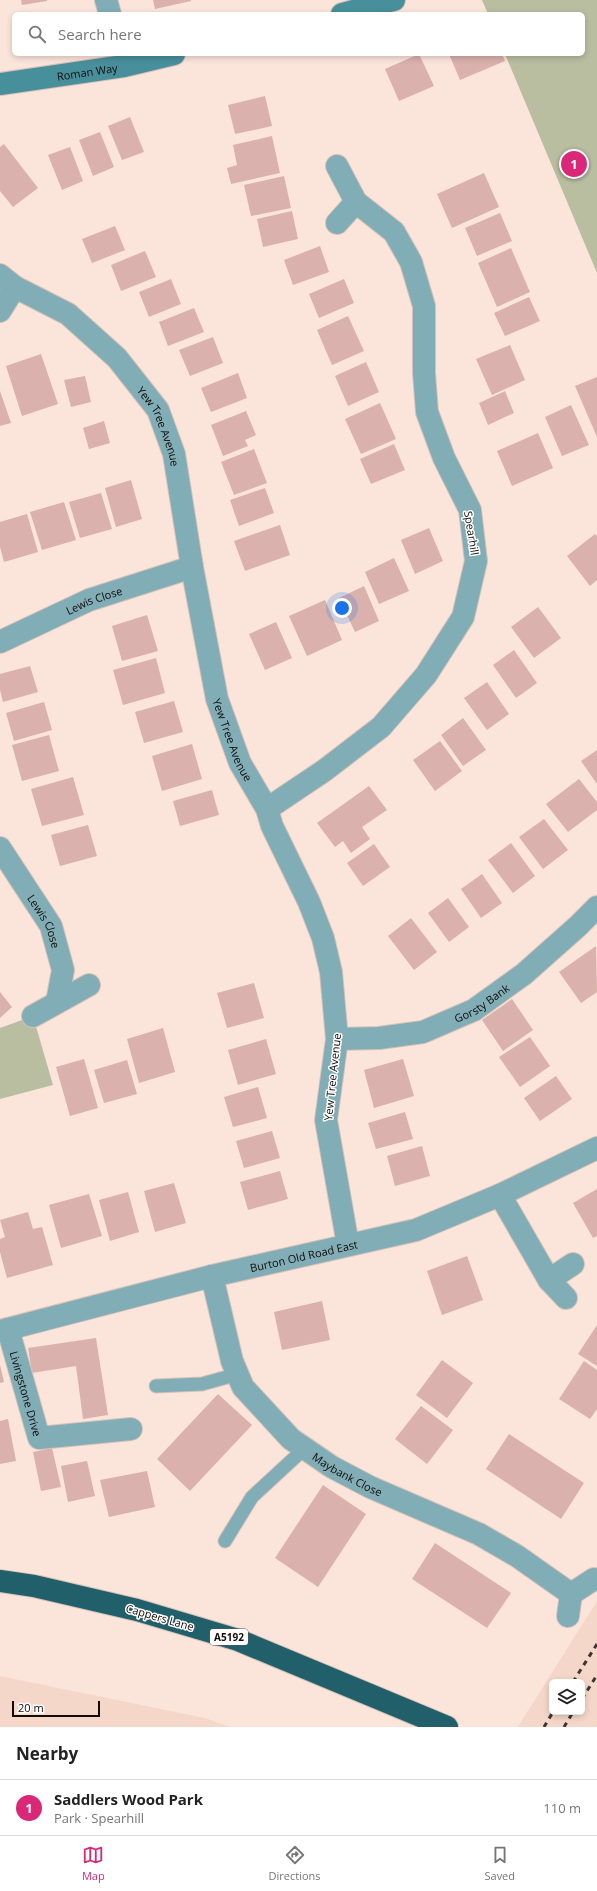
<!DOCTYPE html>
<html lang="en">
<head>
<meta charset="utf-8">
<style>
  body { margin:0; font-family:"Open Sans",sans-serif; background:#f2f2f2; color:#222 }
  .controls { position:absolute; right:12px; bottom:12px; display:grid; overflow:hidden; border-radius:6px; box-shadow:0 2px 6px #0003 }
  .controls button { width:36px; height:36px; display:grid; place-items:center; padding:0; border:0; border-bottom:1px solid #e0e0e0; background:#fff; color:#222; font:20px sans-serif }
  .scale { position:absolute; left:12px; bottom:10px; width:88px; box-sizing:border-box; padding-left:4px; border:2px solid #120b08; border-top:0; font-size:11px; line-height:14px; white-space:nowrap; color:#120b08; -webkit-text-stroke:3px #fff; paint-order:stroke }
  .you { position:absolute; left:342px; top:608px; width:14px; height:14px; margin:-10px; border:3px solid #fff; border-radius:50%; background:#1a73e8; box-shadow:0 0 0 6px #1a73e833 }
  .badge { display:grid; place-items:center; width:26px; height:26px; border-radius:50%; background:#db2777; color:#fff; font-size:13px; font-weight:700 }
  .pin { position:absolute; translate:-50% -50%; border:2px solid #fff; box-shadow:0 1px 4px #0006 }
  .list { margin:0; padding:0; list-style:none }
  h2 { display:flex; justify-content:space-between; align-items:center; height:52px; margin:0; padding:0 16px; font-size:17px }
  h2 small { font-size:13px; font-weight:400; color:#767676 }
  .list li { display:grid; grid-template-columns:26px 1fr auto; gap:12px; align-items:center; box-sizing:border-box; height:56px; padding:0 16px; border-top:1px solid #e0e0e0 }
  .list b { display:block; font-size:15px; white-space:nowrap }
  .list p { margin:0; font-size:13px; white-space:nowrap; color:#767676 }
  .list em { font-size:13px; font-style:normal; color:#767676 }
  .icon { flex:none; width:22px; height:22px; fill:none; stroke:currentColor; stroke-width:2; stroke-linecap:round; stroke-linejoin:round }
  .map { position:relative; flex:none; width:597px; height:1727px; overflow:hidden }
  .search { position:absolute; background:#fff; box-shadow:0 2px 6px #0003; left:12px; right:12px; top:12px; height:44px; display:flex; align-items:center; gap:10px; box-sizing:border-box; padding:0 14px; border-radius:6px; color:#767676; font-size:15px }
  .sheet { height:108px; background:#fff }
  nav { display:flex; justify-content:space-around; align-items:center; box-sizing:border-box; height:56px; border-top:1px solid #e0e0e0; background:#fff; font-size:11px; color:#767676 }
  nav a { display:grid; justify-items:center; gap:2px }
  nav .on { color:#db2777 }
  .map>svg:first-child { display:block }
</style>
</head>
<body>
<div class="map">
<svg width="597" height="1727" viewBox="0 0 597 1727">
  <rect width="100%" height="100%" fill="#fbe5db"/>
  <g fill="#f5d7c9" fill-rule="evenodd">
    <path d="M597,1601V1727H517L519,1725ZM552,1682H582V1712H552Z"/>
    <path d="M0,1676L205,1718L230,1727H0Z"/>
  </g>
  <g fill="#b9bea1">
    <path d="M482,0H597V273L505,54H583V14H488Z"/>
    <path d="M33,1016L53,1085L0,1099V1028Z"/>
  </g>
  <g fill="#dab1ac">
    <path d="M21,0H47V1L22,5Z"/>
    <path d="M153,0H191V1L155,9Z"/>
    <path d="M419,54L434,86L399,101L385,69Z"/>
    <path d="M449,54H502L505,61L460,80Z"/>
    <path d="M265,96L272,126L235,134L228,105Z"/>
    <path d="M130,117L144,152L122,160L108,126Z"/>
    <path d="M100,132L114,167L93,176L79,140Z"/>
    <path d="M272,136L280,173L231,184L227,168L237,165L233,145Z"/>
    <path d="M4,144L38,188L13,207L0,191V147Z"/>
    <path d="M70,147L83,181L62,190L48,155Z"/>
    <path d="M484,173L499,207L452,228L437,194Z"/>
    <path d="M284,176L291,208L251,216L244,185Z"/>
    <path d="M292,211L298,239L263,247L257,219Z"/>
    <path d="M500,213L512,241L477,256L465,228Z"/>
    <path d="M115,226L125,250L92,263L82,239Z"/>
    <path d="M320,246L329,272L293,285L284,260Z"/>
    <path d="M511,248L530,292L497,307L478,263Z"/>
    <path d="M145,251L156,277L121,291L111,265Z"/>
    <path d="M171,279L181,304L149,317L139,292Z"/>
    <path d="M344,279L354,303L319,318L309,294Z"/>
    <path d="M529,297L540,321L505,336L494,313Z"/>
    <path d="M194,308L204,332L168,346L159,322Z"/>
    <path d="M348,316L364,351L332,365L317,330Z"/>
    <path d="M213,337L223,363L190,376L179,350Z"/>
    <path d="M510,345L525,380L492,395L476,359Z"/>
    <path d="M41,354L58,404L22,416L6,366Z"/>
    <path d="M366,362L379,392L348,406L335,376Z"/>
    <path d="M238,373L247,398L211,412L201,388Z"/>
    <path d="M85,376L91,402L71,407L64,380Z"/>
    <path d="M597,377V437L575,386Z"/>
    <path d="M0,391L11,423L0,426Z"/>
    <path d="M505,391L514,413L488,425L479,403Z"/>
    <path d="M380,403L396,439L361,454L345,419Z"/>
    <path d="M571,405L589,445L562,456L545,417Z"/>
    <path d="M246,411L256,435L245,440L248,446L223,456L211,425Z"/>
    <path d="M104,421L110,443L89,449L83,428Z"/>
    <path d="M538,433L553,468L512,486L497,451Z"/>
    <path d="M394,444L405,470L371,484L360,459Z"/>
    <path d="M254,449L267,483L234,495L221,462Z"/>
    <path d="M131,480L142,519L116,527L105,488Z"/>
    <path d="M265,488L274,513L239,526L230,500Z"/>
    <path d="M101,493L112,529L80,538L69,502Z"/>
    <path d="M64,502L76,540L42,550L30,512Z"/>
    <path d="M27,514L38,552L4,562L0,547V522Z"/>
    <path d="M280,525L290,555L245,571L234,541Z"/>
    <path d="M429,528L443,561L415,574L401,540Z"/>
    <path d="M595,534L597,536V580L590,586L567,556Z"/>
    <path d="M394,558L409,591L379,604L365,572Z"/>
    <path d="M364,586L379,621L355,632L339,598Z"/>
    <path d="M325,600L342,640L307,656L289,616Z"/>
    <path d="M538,607L561,638L534,658L511,627Z"/>
    <path d="M147,615L158,651L122,661L112,626Z"/>
    <path d="M276,622L292,658L265,670L249,634Z"/>
    <path d="M514,650L537,683L516,698L493,665Z"/>
    <path d="M156,658L165,693L123,705L113,670Z"/>
    <path d="M30,666L38,692L3,702L0,690V674Z"/>
    <path d="M487,682L509,714L487,730L464,698Z"/>
    <path d="M174,701L183,732L144,743L135,712Z"/>
    <path d="M44,702L52,730L14,741L6,713Z"/>
    <path d="M463,718L486,750L463,766L441,735Z"/>
    <path d="M49,735L59,771L22,781L12,745Z"/>
    <path d="M440,741L462,771L435,791L413,760Z"/>
    <path d="M192,744L202,779L162,791L152,756Z"/>
    <path d="M597,750V784L581,761Z"/>
    <path d="M73,777L84,815L42,826L31,789Z"/>
    <path d="M579,779L597,802V810L568,832L546,804Z"/>
    <path d="M369,786L387,810L362,827L370,839L351,853L343,841L335,847L317,823Z"/>
    <path d="M212,790L219,815L180,826L173,801Z"/>
    <path d="M544,819L568,850L543,869L519,837Z"/>
    <path d="M88,825L97,856L60,866L51,835Z"/>
    <path d="M511,843L535,876L513,893L488,860Z"/>
    <path d="M374,844L390,867L363,886L347,863Z"/>
    <path d="M482,874L502,903L481,918L461,889Z"/>
    <path d="M448,898L469,927L449,942L428,913Z"/>
    <path d="M411,918L437,952L414,970L388,936Z"/>
    <path d="M596,946L597,992L581,1003L559,972Z"/>
    <path d="M254,983L264,1018L227,1028L217,993Z"/>
    <path d="M0,992L12,1007L0,1018Z"/>
    <path d="M512,999L533,1030L503,1051L482,1020Z"/>
    <path d="M163,1028L175,1072L139,1083L127,1039Z"/>
    <path d="M530,1037L550,1066L520,1087L499,1057Z"/>
    <path d="M266,1039L276,1074L238,1085L228,1050Z"/>
    <path d="M84,1059L98,1108L70,1116L56,1067Z"/>
    <path d="M403,1059L414,1096L374,1108L364,1070Z"/>
    <path d="M127,1060L137,1094L104,1103L94,1070Z"/>
    <path d="M556,1076L572,1099L540,1121L524,1098Z"/>
    <path d="M258,1087L267,1118L233,1127L224,1097Z"/>
    <path d="M405,1112L413,1139L376,1149L368,1123Z"/>
    <path d="M272,1131L280,1158L244,1168L236,1141Z"/>
    <path d="M422,1146L430,1176L395,1186L387,1156Z"/>
    <path d="M280,1171L288,1199L248,1210L240,1182Z"/>
    <path d="M174,1183L186,1223L155,1232L144,1191Z"/>
    <path d="M597,1189V1236L593,1238L573,1203Z"/>
    <path d="M128,1192L139,1232L110,1241L99,1200Z"/>
    <path d="M89,1194L102,1236L61,1248L49,1205Z"/>
    <path d="M28,1212L33,1229L42,1227L53,1265L7,1278L0,1252V1239L5,1237L0,1220Z"/>
    <path d="M467,1256L483,1300L442,1315L427,1271Z"/>
    <path d="M322,1301L330,1340L282,1350L274,1312Z"/>
    <path d="M597,1325V1366L578,1354Z"/>
    <path d="M96,1338L108,1415L83,1419L76,1366L32,1373L28,1348Z"/>
    <path d="M442,1360L473,1383L447,1418L416,1395Z"/>
    <path d="M584,1361L597,1370V1409L590,1419L559,1399Z"/>
    <path d="M0,1365L4,1382L0,1383Z"/>
    <path d="M218,1394L252,1425L190,1491L157,1459Z"/>
    <path d="M421,1406L453,1430L427,1464L395,1439Z"/>
    <path d="M8,1419L16,1461L0,1464V1421Z"/>
    <path d="M509,1434L584,1483L561,1519L486,1469Z"/>
    <path d="M52,1448L61,1487L41,1491L33,1452Z"/>
    <path d="M87,1461L95,1496L68,1502L61,1466Z"/>
    <path d="M147,1471L155,1507L109,1517L100,1480Z"/>
    <path d="M323,1485L366,1514L318,1587L275,1558Z"/>
    <path d="M435,1543L511,1593L487,1628L412,1579Z"/>
  </g>
  <g fill="none" stroke-linecap="round" stroke-linejoin="round">
    <g stroke="#d6c2b9" stroke-width="15">
      <g id="lane">
        <path d="M156,1386L202,1384L238,1374"/>
        <path d="M225,1541L252,1497L304,1449"/>
      </g>
    </g>
    <g stroke="#d6c2b9" stroke-width="24">
      <g id="street">
        <path d="M106,0L110,14"/>
        <path d="M337,223L356,202"/>
        <path id="s1" d="M0,275L15,287L68,314L117,358L158,410L174,454L192,567L217,699L240,763L267,809L272,826L309,902L323,938L331,972L337,1039L326,1120L348,1245"/>
        <path d="M0,311L15,287"/>
        <path id="s2" d="M0,642L89,600L192,567"/>
        <path d="M267,809L325,770L381,727L426,675L463,617L476,561L470,510L444,458L427,412L424,373V306L411,262L394,232L356,202L337,166"/>
        <path id="s3" d="M0,848L51,926L63,970L57,1002"/>
        <path d="M33,1016L89,985"/>
        <path id="s4" d="M337,1039L379,1038L423,1032L474,1010L524,974L578,926L597,907"/>
        <path d="M500,1195L549,1280L566,1298"/>
        <path id="s5" d="M212,1276L232,1361L243,1387L291,1439L332,1467L370,1487L479,1534L517,1556L571,1594"/>
        <path d="M549,1280L573,1264"/>
        <path id="s6" d="M8,1329L39,1438L131,1429"/>
        <path id="s7" d="M0,1331L212,1276L416,1230L500,1195L597,1148"/>
        <path d="M568,1616L571,1594L594,1579"/>
      </g>
    </g>
    <g stroke="#d6c2b9" stroke-width="24">
      <g id="secondary">
        <path d="M342,14L394,0"/>
        <path id="s8" d="M0,84L124,66L174,54"/>
      </g>
    </g>
    <g stroke="#d6c2b9" stroke-width="24">
      <path id="highway" d="M0,1581L34,1586L137,1610L238,1640L447,1727"/>
    </g>
    <use href="#lane" stroke="#81adb6" stroke-width="13"/>
    <use href="#street" stroke="#81adb6" stroke-width="22"/>
    <use href="#secondary" stroke="#488f9c" stroke-width="22"/>
    <use href="#highway" stroke="#21606b" stroke-width="22"/>
    <g stroke="#403631" stroke-width="3" stroke-dasharray="5 5" stroke-linecap="butt">
      <path d="M573,1682L597,1644"/>
      <path d="M582,1699L597,1675"/>
      <path d="M544,1727L553,1712"/>
      <path d="M564,1727L573,1712"/>
    </g>
  </g>
  <g text-anchor="middle" dominant-baseline="central" stroke-width="3" stroke-linejoin="round" paint-order="stroke">
    <rect fill="#fff" stroke="#595452" stroke-width="1" x="210" y="1629" width="38" height="16" rx="3"/>
    <g font-size="10" font-weight="bold" fill="#120b08">
      <text x="229" y="1637">A5192</text>
    </g>
    <g font-size="11" fill="#120b08" stroke="#fff">
      <text stroke="none"><textPath href="#s8" startOffset="88">Roman Way</textPath></text>
      <text stroke="none"><textPath href="#s1" startOffset="226">Yew Tree Avenue</textPath></text>
      <text transform="translate(472 533) rotate(81)">Spearhill</text>
      <text stroke="none"><textPath href="#s2" startOffset="103">Lewis Close</textPath></text>
      <text stroke="none"><textPath href="#s1" startOffset="550">Yew Tree Avenue</textPath></text>
      <text stroke="none"><textPath href="#s3" startOffset="86">Lewis Close</textPath></text>
      <text stroke="none"><textPath href="#s4" startOffset="152">Gorsty Bank</textPath></text>
      <text transform="translate(332 1077) rotate(-84)">Yew Tree Avenue</text>
      <text stroke="none"><textPath href="#s7" startOffset="313">Burton Old Road East</textPath></text>
      <text stroke="none"><textPath href="#s6" startOffset="67">Livingstone Drive</textPath></text>
      <text stroke="none"><textPath href="#s5" startOffset="253">Maybank Close</textPath></text>
      <text transform="translate(160 1617) rotate(16)">Cappers Lane</text>
    </g>
  </g>
</svg>
<div class="controls">
<button><svg class="icon" aria-label="layers" viewBox="0 0 24 24"><path d="M12 4l9 5-9 5-9-5zM3 14l9 5 9-5"/></svg></button>
</div>
<div class="scale">20 m</div>
<div class="you"></div>
<div class="pin badge" style="left:574px;top:164px">1</div>
<div class="search"><svg class="icon" aria-label="search" viewBox="0 0 24 24"><circle cx="10" cy="10" r="6"/><path d="M15 15l6 6"/></svg>Search here</div>
</div>
<section class="sheet">
<h2>Nearby<small></small></h2>
<ul class="list">
<li><span class="badge">1</span><div><b>Saddlers Wood Park</b><p>Park · Spearhill</p></div><em>110 m</em></li>
</ul>
</section>
<nav>
<a class="on"><svg class="icon" aria-label="map" viewBox="0 0 24 24"><path d="M3 6l6-2 6 2 6-2v14l-6 2-6-2-6 2zM9 4v14M15 6v14"/></svg>Map</a>
<a><svg class="icon" aria-label="directions" viewBox="0 0 24 24"><path d="M12 3l9 9-9 9-9-9zM9 14v-3h6M13 9l2 2-2 2"/></svg>Directions</a>
<a><svg class="icon" aria-label="saved" viewBox="0 0 24 24"><path d="M7 4h10v16l-5-4-5 4z"/></svg>Saved</a>
</nav>
</body>
</html>
